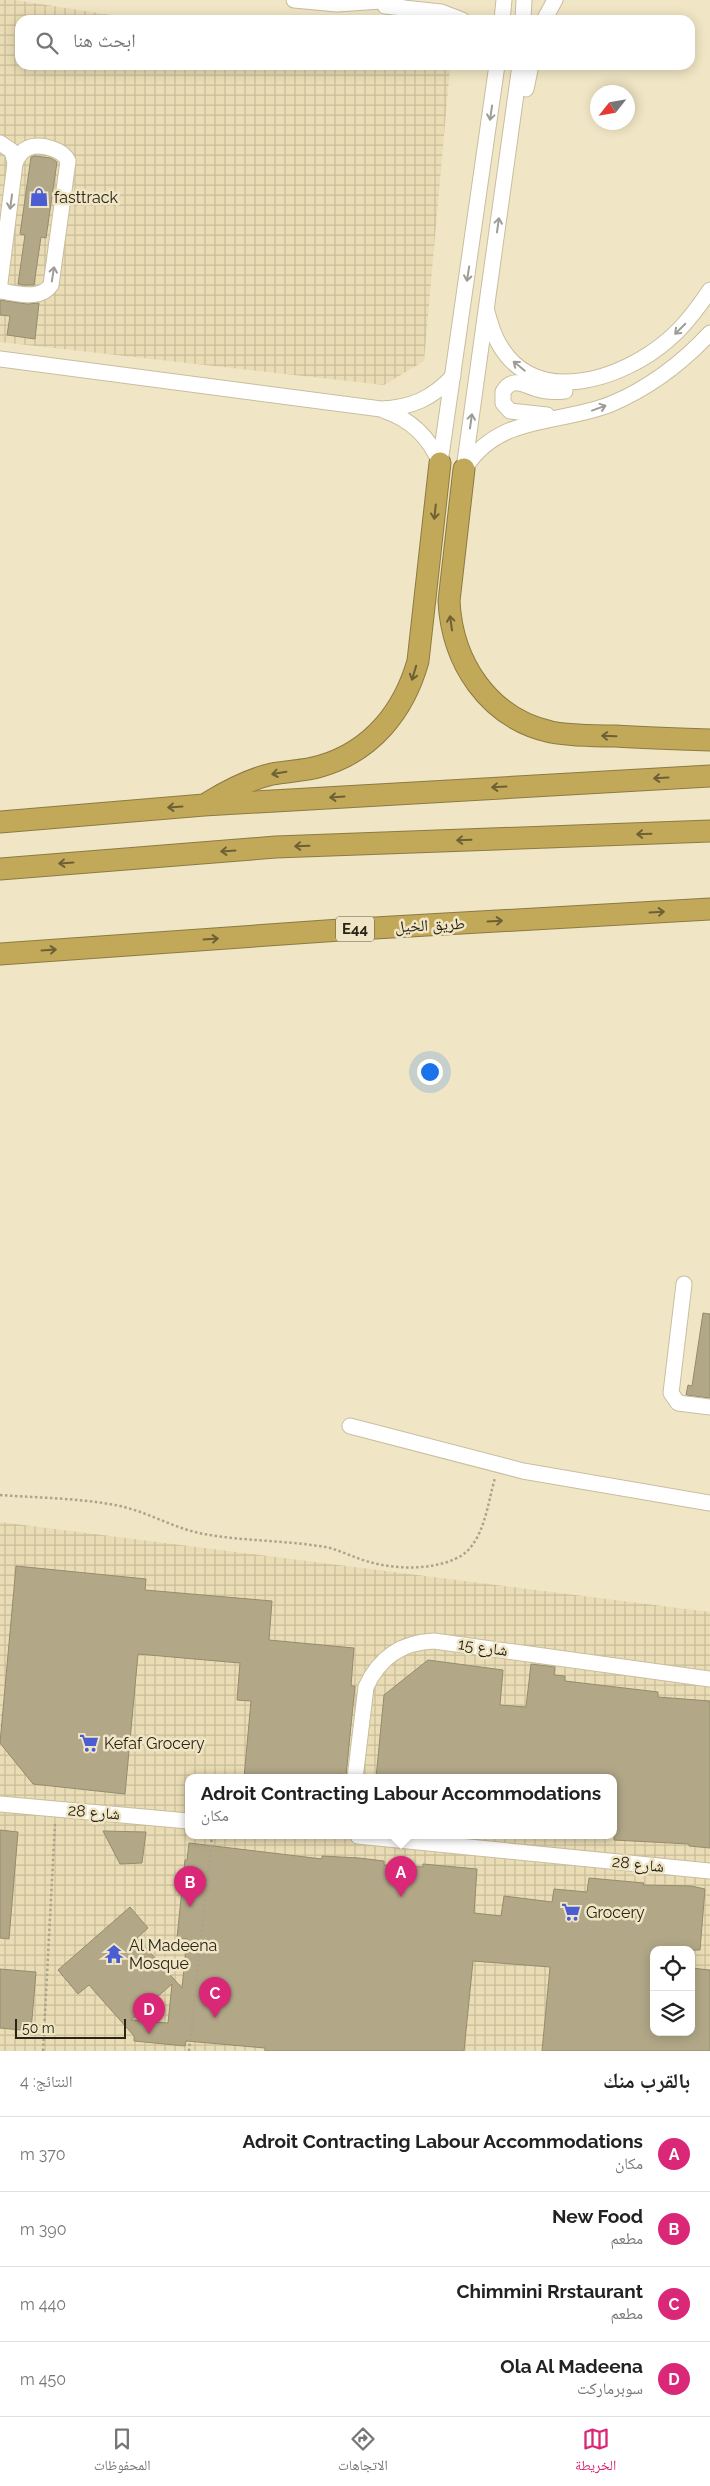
<!DOCTYPE html>
<html lang="ar">
<head>
<meta charset="utf-8">
<style>
  body { margin:0; font-family:Raleway,"Noto Naskh Arabic",sans-serif; background:#f6f6f6; color:#222; direction:rtl }
  .controls { position:absolute; right:15px; bottom:15px; display:grid; overflow:hidden; border-radius:10px; box-shadow:0 2px 12px #0003 }
  .controls button { width:45px; height:45px; display:grid; place-items:center; padding:0; border:0; border-bottom:1px solid #e0e0e0; background:#fff; color:#222; font:25px sans-serif }
  .compass { position:absolute; left:590px; top:85px; width:45px; height:45px; border-radius:50%; background:#fff; box-shadow:0 2px 12px #0003; rotate:239deg }
  .scale { position:absolute; left:15px; bottom:12px; width:111px; box-sizing:border-box; padding-left:5px; border:2px solid #282417; border-top:0; font-size:14px; line-height:18px; white-space:nowrap; color:#282417; -webkit-text-stroke:4px #f0e6c5; paint-order:stroke }
  .you { position:absolute; left:429px; top:1071px; width:18px; height:18px; margin:-12px; border:4px solid #fff; border-radius:50%; background:#1a73e8; box-shadow:0 0 0 8px #1a73e833 }
  .badge { display:grid; place-items:center; width:32px; height:32px; border-radius:50%; background:#db2777; color:#fff; font-size:16px; font-weight:700 }
  .pin { position:absolute; translate:-50% -41px; filter:drop-shadow(0 1px 2px #0008) }
  .pin::after { content:''; position:absolute; top:26px; width:18px; height:15px; background:inherit; clip-path:polygon(0 0,100% 0,50% 100%) }
  .popup { position:absolute; left:185px; top:1774px; width:432px; height:65px; box-sizing:border-box; display:grid; place-content:center; border-radius:10px; background:#fff; filter:drop-shadow(0 1px 4px #0005); font-size:16px; white-space:nowrap; color:#767676 }
  .popup b { font-size:19px; color:#222 }
  .popup::after { content:''; position:absolute; left:50%; top:100%; margin-left:-10px; border:10px solid transparent; border-top-color:#fff }
  .list { margin:0; padding:0; list-style:none }
  h2 { display:flex; justify-content:space-between; align-items:center; height:65px; margin:0; padding:0 20px; font-size:21px }
  h2 small { font-size:16px; font-weight:400; color:#767676 }
  .list li { display:grid; grid-template-columns:32px 1fr auto; gap:15px; align-items:center; box-sizing:border-box; height:75px; padding:0 20px; border-top:1px solid #e0e0e0 }
  .list b { display:block; font-size:19px; white-space:nowrap }
  .list p { margin:0; font-size:16px; white-space:nowrap; color:#767676 }
  .list em { font-size:16px; font-style:normal; color:#767676 }
  .icon { flex:none; width:28px; height:28px; fill:none; stroke:currentColor; stroke-width:2; stroke-linecap:round; stroke-linejoin:round }
  .map { position:relative; flex:none; width:710px; height:2051px; overflow:hidden; direction:ltr }
  .search { position:absolute; background:#fff; box-shadow:0 2px 12px #0003; left:15px; right:15px; top:15px; height:55px; display:flex; align-items:center; gap:12px; box-sizing:border-box; padding:0 18px; border-radius:15px; color:#767676; font-size:19px }
  .sheet { height:365px; background:#fff }
  nav { display:flex; justify-content:space-around; align-items:center; box-sizing:border-box; height:70px; border-top:1px solid #e0e0e0; background:#fff; font-size:14px; color:#767676 }
  nav a { display:grid; justify-items:center; gap:2px }
  nav .on { color:#db2777 }
  .map>svg:first-child { display:block }
</style>
</head>
<body>
<div class="map">
<svg width="710" height="2051" viewBox="0 0 710 2051">
  <defs>
    <pattern id="industrial-grid" width="8" height="8" patternUnits="userSpaceOnUse" patternTransform="scale(1.25)"><rect width="8" height="8" fill="#eaddb5"/><path d="M0 4h8M4 0v8" fill="none" stroke="#c9be9b"/></pattern>
  </defs>
  <rect width="100%" height="100%" fill="#f0e6c5"/>
  <g fill="url(#industrial-grid)" fill-rule="evenodd">
    <path d="M0,0H15L143,20H20V65H431L450,68L424,361L384,385L0,342Z"/>
    <path d="M0,1522L710,1612V2051H0ZM188,1778H614V1836H188ZM654,1950H691V2032H654Z"/>
  </g>
  <g fill="#b2a888" stroke="#958c6d" fill-rule="evenodd">
    <path d="M35,156L51,158L57,162L46,238L41,237L34,285H22L18,284L25,235L20,234L31,157Z"/>
    <path d="M0,300L27,304L39,303L35,339L7,335L10,316L0,315Z"/>
    <path d="M703,1313L710,1314V1398L686,1395L688,1385L692,1386Z"/>
    <path d="M16,1566L146,1579L145,1590L272,1601L269,1640L354,1648L351,1686H355L346,1775L338,1774L337,1778H244L251,1701L237,1700L240,1663L138,1654L125,1794L33,1784L0,1743Z"/>
    <path d="M428,1660L503,1670L500,1705L526,1707L531,1664L555,1667L554,1675L565,1676V1681L658,1692V1697L710,1701V1848L689,1846V1844L614,1840V1778H376L384,1695Z"/>
    <path d="M0,1830L18,1832L9,1939L0,1938Z"/>
    <path d="M103,1831L146,1832L142,1863L120,1864Z"/>
    <path d="M189,1843L322,1859V1856L359,1858L384,1861V1865L423,1867V1864L477,1869L474,1913L501,1916L504,1896L552,1902L554,1889L587,1892L589,1878L644,1883L643,1885L691,1886L705,1889L700,1950H654V2032H691V1968L710,1970V2051H542L550,1967L473,1961L464,2051H265V2048L186,2041L185,2046L134,2041V2036L89,1985L78,1994L58,1970L130,1907L148,1928L137,1938L182,1988L187,1939L177,1938L185,1860H187ZM172,1984L168,2023L131,2020Z"/>
    <path d="M0,1969L36,1972L31,2031L0,2028Z"/>
  </g>
  <g fill="none" stroke-linecap="round" stroke-linejoin="round">
    <g stroke="#c8be9e" stroke-width="17">
      <g id="minor">
        <path d="M294,0L337,4L397,0"/>
        <path d="M385,6L441,12L462,20"/>
        <path d="M502,20L504,0"/>
        <path d="M523,20L524,0"/>
        <path d="M544,20L555,0"/>
        <path d="M526,89L531,65"/>
        <path d="M0,143L12,151L15,163L0,283"/>
        <path d="M0,291C17,293 40,301 51,285L68,161C63,149 40,143 28,148C21,151 18,156 15,163"/>
        <path d="M487,312C490,323 493,334 499,344C536,409 623,379 668,340C685,326 698,308 710,290"/>
        <path d="M0,359L381,409C411,408 433,398 453,376"/>
        <path d="M385,411C412,420 429,437 440,463"/>
        <path d="M547,415L510,411L503,403V392C512,376 524,385 537,389C546,392 556,392 565,391"/>
        <path d="M440,463L497,65"/>
        <path d="M465,468C499,414 558,425 611,404C649,388 682,363 710,333"/>
        <path d="M464,469L520,65"/>
        <path d="M684,1284L671,1393L678,1403L710,1407"/>
        <path d="M350,1426L523,1471L710,1503"/>
        <path d="M355,1778L366,1687C379,1658 402,1642 434,1641L710,1679"/>
        <path d="M0,1804L188,1821"/>
        <path d="M358,1836L710,1871"/>
      </g>
    </g>
    <g stroke="#8c7a42" stroke-width="23">
      <g id="highway">
        <path d="M464,469L449,601C452,662 488,718 551,732C572,736 594,736 615,736C647,738 678,739 710,740"/>
        <path d="M209,802C229,790 250,779 272,774C288,771 305,771 321,766C372,751 404,711 418,661L440,463"/>
        <path d="M0,822L204,805L710,776"/>
        <path d="M0,869L276,847L710,831"/>
        <path d="M0,954L340,930L710,909"/>
      </g>
    </g>
    <g stroke="#aca48a" stroke-width="2.5" stroke-dasharray="2.5 2.5" stroke-linecap="butt">
      <path d="M0,1495C40,1498 81,1498 120,1506C147,1512 172,1527 199,1533C238,1541 279,1540 319,1546C332,1547 343,1553 355,1557C384,1569 425,1572 455,1559C484,1547 487,1505 495,1478"/>
      <path d="M43,2051L55,1823"/>
      <path d="M189,2051L212,1836"/>
    </g>
    <use href="#minor" stroke="#fff" stroke-width="15"/>
    <use href="#highway" stroke="#c2a959" stroke-width="21"/>
  </g>
  <defs><path id="oneway-shaft" d="M-6 0H5M1.5-3L5.5 0L1.5 3" fill="none" stroke-width="1.6" stroke-linecap="round" stroke-linejoin="round" transform="scale(1.25)"/></defs>
  <g stroke="#9e9c97">
    <use href="#oneway-shaft" transform="translate(491 113) rotate(98)"/>
    <use href="#oneway-shaft" transform="translate(11 202) rotate(98)"/>
    <use href="#oneway-shaft" transform="translate(498 225) rotate(-82)"/>
    <use href="#oneway-shaft" transform="translate(53 274) rotate(-81)"/>
    <use href="#oneway-shaft" transform="translate(468 274) rotate(99)"/>
    <use href="#oneway-shaft" transform="translate(680 329) rotate(135)"/>
    <use href="#oneway-shaft" transform="translate(519 366) rotate(-141)"/>
    <use href="#oneway-shaft" transform="translate(599 408) rotate(-20)"/>
    <use href="#oneway-shaft" transform="translate(471 421) rotate(-82)"/>
  </g>
  <g stroke="#6d6035">
    <use href="#oneway-shaft" transform="translate(435 512) rotate(96)"/>
    <use href="#oneway-shaft" transform="translate(451 623) rotate(-98)"/>
    <use href="#oneway-shaft" transform="translate(414 673) rotate(107)"/>
    <use href="#oneway-shaft" transform="translate(609 736) rotate(-178)"/>
    <use href="#oneway-shaft" transform="translate(279 773) rotate(171)"/>
    <use href="#oneway-shaft" transform="translate(661 778) rotate(177)"/>
    <use href="#oneway-shaft" transform="translate(499 787) rotate(177)"/>
    <use href="#oneway-shaft" transform="translate(337 797) rotate(176)"/>
    <use href="#oneway-shaft" transform="translate(175 807) rotate(176)"/>
    <use href="#oneway-shaft" transform="translate(644 834) rotate(178)"/>
    <use href="#oneway-shaft" transform="translate(464 840) rotate(178)"/>
    <use href="#oneway-shaft" transform="translate(302 846) rotate(178)"/>
    <use href="#oneway-shaft" transform="translate(228 851) rotate(176)"/>
    <use href="#oneway-shaft" transform="translate(66 863) rotate(176)"/>
    <use href="#oneway-shaft" transform="translate(657 912) rotate(-3)"/>
    <use href="#oneway-shaft" transform="translate(495 921) rotate(-3)"/>
    <use href="#oneway-shaft" transform="translate(211 939) rotate(-4)"/>
    <use href="#oneway-shaft" transform="translate(49 950) rotate(-4)"/>
  </g>
  <defs>
    <g id="shop-bare" transform="scale(1.5)"><path d="M-5-2.5h2.3a2.7 3.5 0 0 1 5.4 0H5L5.5 6h-11ZM-1.5-2.5h3a1.5 2.3 0 0 0-3 0Z" fill="#4b5dd2" stroke="#f0e6c5" stroke-width="2.5" paint-order="stroke"/></g>
    <g id="supermarket-bare" transform="scale(1.5)"><path d="M-6-5.5h2.5l.6 2H6L4.5 2H-2.5L-4.4-4H-6ZM-1.5 3.2a1.3 1.3 0 1 0 .1 0ZM3 3.2a1.3 1.3 0 1 0 .1 0Z" fill="#4b5dd2" stroke="#f0e6c5" stroke-width="2.5" paint-order="stroke"/></g>
    <g id="temple-bare" transform="scale(1.5)"><path d="M0-6L5-2H3V0L6.5 2.5H4V6H1.5V3h-3V6H-4V2.5H-6.5L-3 0V-2H-5Z" fill="#4b5dd2" stroke="#f0e6c5" stroke-width="2.5" paint-order="stroke"/></g>
  </defs>
  <g fill-rule="evenodd">
    <use href="#shop-bare" x="39" y="197"/>
    <use href="#supermarket-bare" x="89" y="1743"/>
    <use href="#supermarket-bare" x="571" y="1912"/>
    <use href="#temple-bare" x="114" y="1954"/>
  </g>
  <g text-anchor="middle" dominant-baseline="central" stroke-width="5" stroke-linejoin="round" paint-order="stroke">
    <rect fill="#f0e6c5" stroke="#645e4b" stroke-width="1" x="336" y="916.5" width="38" height="25" rx="4"/>
    <g font-size="15" font-weight="bold" fill="#282417">
      <text x="355" y="929">E44</text>
    </g>
    <g font-size="16" fill="#282417" stroke="#f0e6c5" text-anchor="start">
      <text x="54" y="197">fasttrack</text>
      <text x="104" y="1743">Kefaf Grocery</text>
      <text x="586" y="1912">Grocery</text>
      <text x="129" y="1945">Al Madeena<tspan x="129" dy="18">Mosque</tspan></text>
    </g>
    <g font-size="16" fill="#282417" stroke="#f0e6c5">
      <text transform="translate(430 925) rotate(-3)">طريق الخيل</text>
      <text transform="translate(483 1647) rotate(8)">شارع 15</text>
      <text transform="translate(94 1812) rotate(5)">شارع 28</text>
      <text transform="translate(638 1864) rotate(6)">شارع 28</text>
    </g>
  </g>
</svg>
<div class="controls">
<button><svg class="icon" aria-label="locate" viewBox="0 0 24 24"><circle cx="12" cy="12" r="6"/><path d="M12 2v4M12 18v4M2 12h4M18 12h4"/></svg></button>
<button><svg class="icon" aria-label="layers" viewBox="0 0 24 24"><path d="M12 4l9 5-9 5-9-5zM3 14l9 5 9-5"/></svg></button>
</div>
<svg class="compass" viewBox="-18 -18 36 36"><path d="M0-13l5 13h-10z" fill="#e53935"/><path d="M0 13l5-13h-10z" fill="#767676"/></svg>
<div class="scale">50 m</div>
<div class="you"></div>
<div class="pin badge" style="left:401px;top:1897px">A</div>
<div class="popup"><b>Adroit Contracting Labour Accommodations</b>مكان</div>
<div class="pin badge" style="left:190px;top:1907px">B</div>
<div class="pin badge" style="left:215px;top:2018px">C</div>
<div class="pin badge" style="left:149px;top:2034px">D</div>
<div class="search"><svg class="icon" aria-label="search" viewBox="0 0 24 24"><circle cx="10" cy="10" r="6"/><path d="M15 15l6 6"/></svg>ابحث هنا</div>
</div>
<section class="sheet">
<h2>بالقرب منك<small>النتائج: 4</small></h2>
<ul class="list">
<li><span class="badge">A</span><div><b>Adroit Contracting Labour Accommodations</b><p>مكان</p></div><em>370 m</em></li>
<li><span class="badge">B</span><div><b>New Food</b><p>مطعم</p></div><em>390 m</em></li>
<li><span class="badge">C</span><div><b>Chimmini Rrstaurant</b><p>مطعم</p></div><em>440 m</em></li>
<li><span class="badge">D</span><div><b>Ola Al Madeena</b><p>سوبرماركت</p></div><em>450 m</em></li>
</ul>
</section>
<nav>
<a class="on"><svg class="icon" aria-label="map" viewBox="0 0 24 24"><path d="M3 6l6-2 6 2 6-2v14l-6 2-6-2-6 2zM9 4v14M15 6v14"/></svg>الخريطة</a>
<a><svg class="icon" aria-label="directions" viewBox="0 0 24 24"><path d="M12 3l9 9-9 9-9-9zM9 14v-3h6M13 9l2 2-2 2"/></svg>الاتجاهات</a>
<a><svg class="icon" aria-label="saved" viewBox="0 0 24 24"><path d="M7 4h10v16l-5-4-5 4z"/></svg>المحفوظات</a>
</nav>
</body>
</html>
